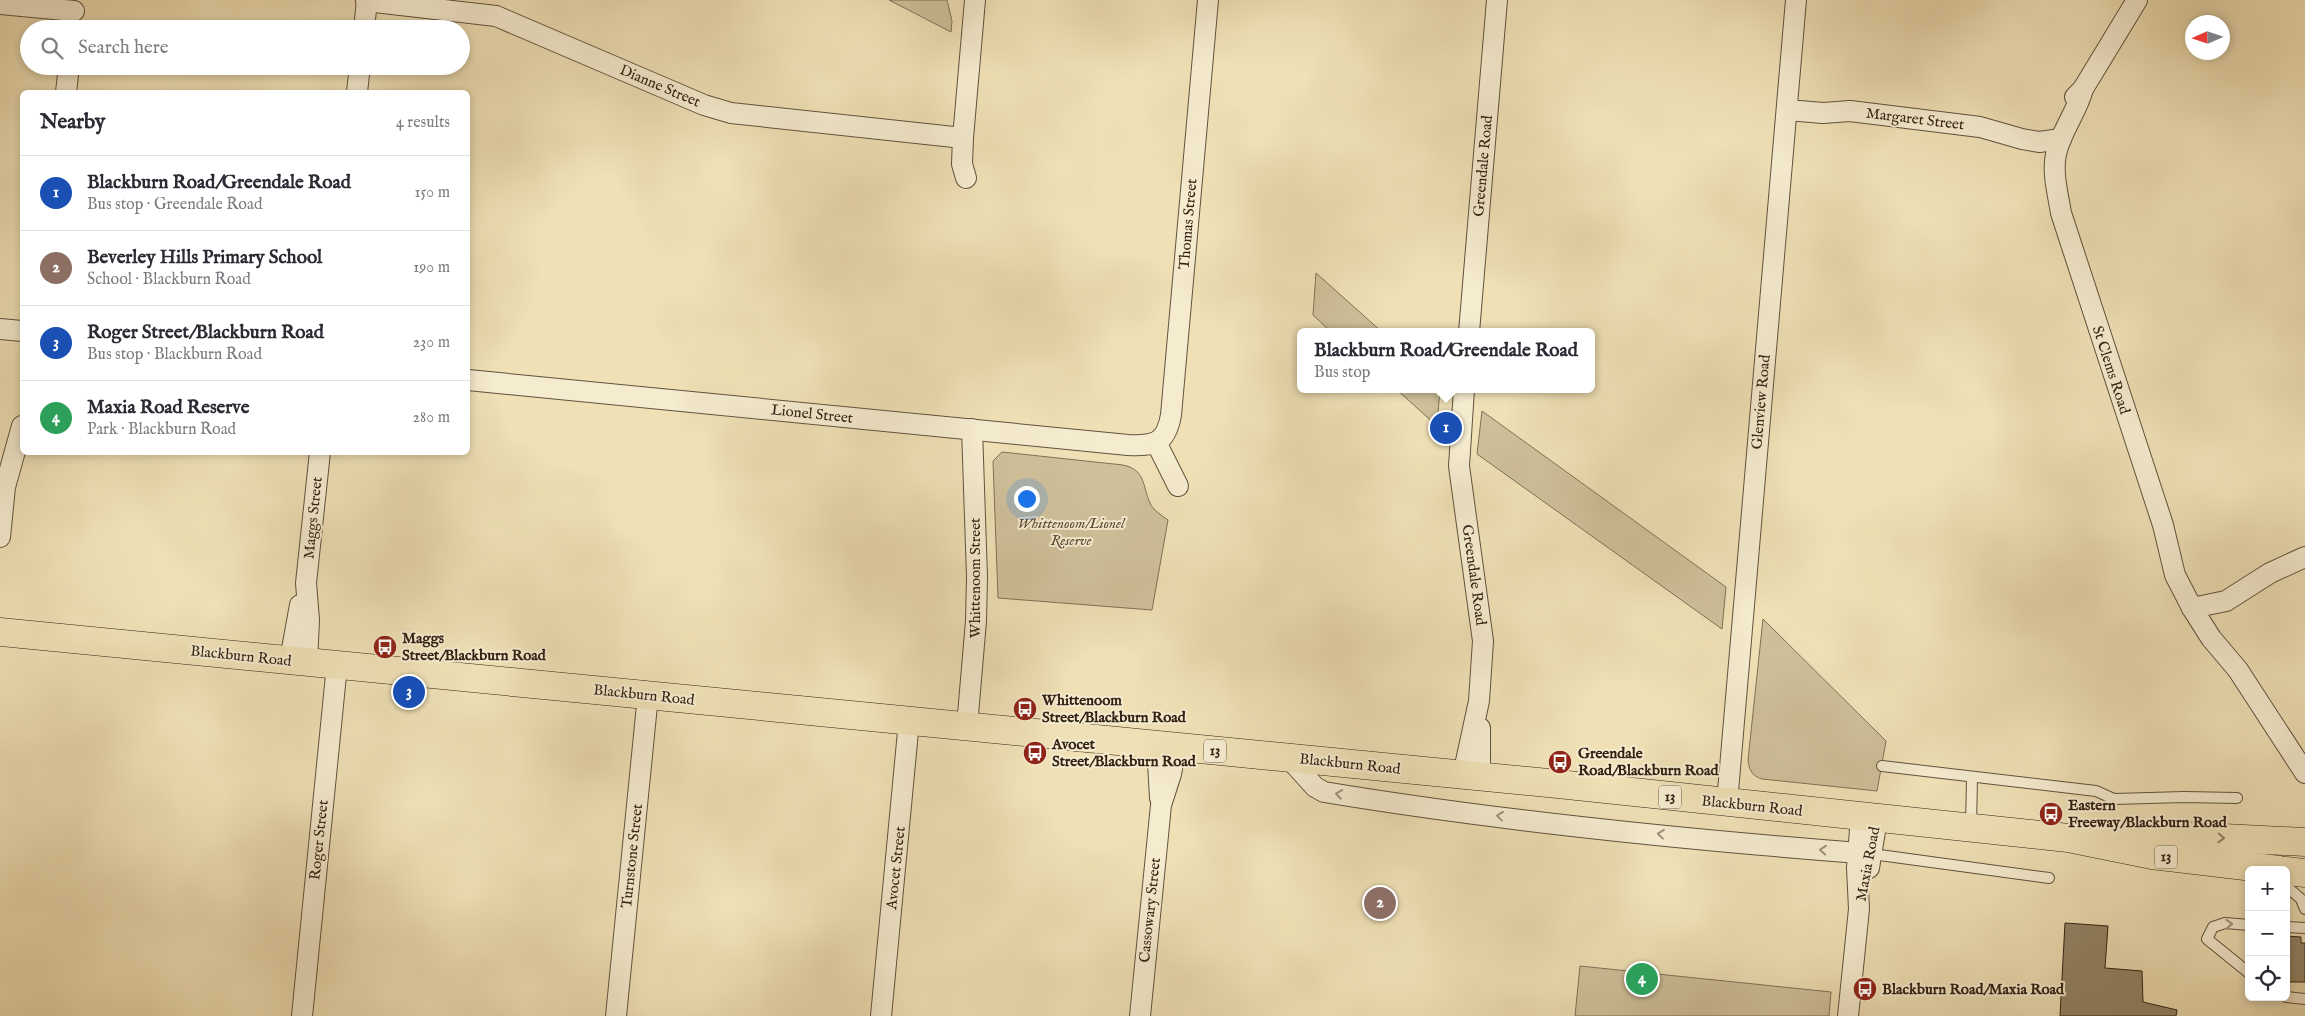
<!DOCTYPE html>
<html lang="en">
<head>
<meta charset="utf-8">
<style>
  body { margin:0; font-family:"IM FELL English",serif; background:#f2f2f3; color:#2b2b33 }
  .controls { position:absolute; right:15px; bottom:15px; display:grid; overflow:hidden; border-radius:8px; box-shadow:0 2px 8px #0003 }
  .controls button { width:45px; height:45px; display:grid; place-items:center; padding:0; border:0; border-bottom:1px solid #e1e1e2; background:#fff; color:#2b2b33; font:25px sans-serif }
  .compass { position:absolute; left:2185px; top:15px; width:45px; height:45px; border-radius:50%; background:#fff; box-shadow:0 2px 8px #0003; rotate:267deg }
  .you { position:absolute; left:1026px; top:498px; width:18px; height:18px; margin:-12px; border:4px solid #fff; border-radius:50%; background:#1a73e8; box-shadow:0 0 0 8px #1a73e833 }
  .badge { display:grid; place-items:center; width:32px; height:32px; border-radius:50%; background:#0f766e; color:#fff; font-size:16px; font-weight:700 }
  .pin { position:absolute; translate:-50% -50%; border:2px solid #fff; box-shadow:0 1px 5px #0006 }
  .popup { position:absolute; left:1297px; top:328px; width:298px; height:65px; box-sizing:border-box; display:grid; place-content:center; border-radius:8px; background:#fff; filter:drop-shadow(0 1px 4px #0005); font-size:16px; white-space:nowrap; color:#7c7c81 }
  .popup b { font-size:19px; color:#2b2b33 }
  .popup::after { content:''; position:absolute; left:50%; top:100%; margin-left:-10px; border:10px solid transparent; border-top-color:#fff }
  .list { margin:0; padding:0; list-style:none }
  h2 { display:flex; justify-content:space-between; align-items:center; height:65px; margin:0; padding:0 20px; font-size:21px }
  h2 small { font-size:16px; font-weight:400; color:#7c7c81 }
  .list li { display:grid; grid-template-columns:32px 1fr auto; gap:15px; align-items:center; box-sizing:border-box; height:75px; padding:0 20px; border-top:1px solid #e1e1e2 }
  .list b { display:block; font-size:19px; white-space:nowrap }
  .list p { margin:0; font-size:16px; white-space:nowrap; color:#7c7c81 }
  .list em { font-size:16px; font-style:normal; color:#7c7c81 }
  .icon { flex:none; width:28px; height:28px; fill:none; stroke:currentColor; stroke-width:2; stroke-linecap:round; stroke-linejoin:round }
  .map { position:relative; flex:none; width:2305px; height:1016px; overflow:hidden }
  .search { position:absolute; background:#fff; box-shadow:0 2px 8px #0003; left:20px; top:20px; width:450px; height:55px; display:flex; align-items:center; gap:12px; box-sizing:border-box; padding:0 18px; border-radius:28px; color:#7c7c81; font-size:19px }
  .panel { position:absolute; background:#fff; box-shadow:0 2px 8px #0003; left:20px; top:90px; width:450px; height:365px; border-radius:8px }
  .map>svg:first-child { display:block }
</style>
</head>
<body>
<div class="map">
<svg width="2305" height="1016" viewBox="0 0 2305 1016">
  <rect width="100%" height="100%" fill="#efe0b5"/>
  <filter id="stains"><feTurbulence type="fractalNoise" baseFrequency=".004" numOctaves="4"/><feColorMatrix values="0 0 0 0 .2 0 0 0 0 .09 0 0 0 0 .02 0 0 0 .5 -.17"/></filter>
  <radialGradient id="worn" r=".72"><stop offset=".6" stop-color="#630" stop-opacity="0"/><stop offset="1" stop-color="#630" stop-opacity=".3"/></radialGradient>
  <g fill="#cfc09a" stroke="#807158">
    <path d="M889,0H947L952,21L951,32Z"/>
    <path d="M1316,273L1382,332H1331L1313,315Z"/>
    <path d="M1396,389H1440L1437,426Z"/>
    <path d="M1482,411L1726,587L1722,629L1477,454Z"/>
    <path d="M1002,452L1123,465C1146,470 1142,485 1150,503C1153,510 1161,515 1168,520L1152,610L998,598L993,461Z"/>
    <path d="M1763,619L1886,741L1877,791L1762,779C1752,776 1749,770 1748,760Z"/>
    <path d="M1580,966L1831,992L1829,1016H1575Z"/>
  </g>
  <g fill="#948568" stroke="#322215">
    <path d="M2065,923L2108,926L2105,968L2142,971L2143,1002L2177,1010L2176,1016H2060Z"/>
    <path d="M2286,936L2301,937V943H2305V982H2286Z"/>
  </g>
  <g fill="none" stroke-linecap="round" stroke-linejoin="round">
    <g stroke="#61523d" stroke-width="12">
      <g id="service">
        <path d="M1882,766L2096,791L2114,799L2184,797L2237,798"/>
        <path d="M1971,827L1972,778"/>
        <path d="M1872,854L2049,878"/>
        <path d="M2286,886L2301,899L2305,909"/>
        <path d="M2249,925L2225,923L2213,927L2207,939L2249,973"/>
        <path d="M2286,927L2305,928"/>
        <path d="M2286,997L2305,999"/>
      </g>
    </g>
    <g stroke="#61523d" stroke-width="22">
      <g id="minor">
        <path d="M366,1L496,16L704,105L731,113L963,138"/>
        <path d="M0,4L74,11"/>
        <path d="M364,29L367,0"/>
        <path d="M2083,89C2077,112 2061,131 2056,154C2052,173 2058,194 2061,213L2163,525L2175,575L2192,608L2211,638L2238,670L2305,773"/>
        <path d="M66,92L69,66"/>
        <path d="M357,92L360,66"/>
        <path d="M2075,97L2083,89L2137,0"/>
        <path d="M1787,110L1823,113L1850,111L1980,127L2022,139L2039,142L2061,139"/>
        <path d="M966,178L962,164L963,138L975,0"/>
        <path d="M0,329L22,331"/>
        <path d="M1469,332L1497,0"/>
        <path d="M468,380L1128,445C1154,446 1166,444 1171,415L1208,0"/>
        <path d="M1156,442L1178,486"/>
        <path d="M0,537L5,487L22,426"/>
        <path d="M2192,608L2226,601L2270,573L2305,557"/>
        <path d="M290,660L300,605"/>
        <path d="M307,662L309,620L306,583L320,452"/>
        <path d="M967,726L976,621L977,577L972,429"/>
        <path d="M1157,745L1160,798"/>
        <path d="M1288,757L1315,787L1324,792C1505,822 1689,840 1872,854"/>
        <path d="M1463,775L1479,701L1483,641L1459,466L1464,389"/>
        <path d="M1480,777V728"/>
        <path d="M1727,803L1796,0"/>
        <path d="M1869,868L1877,819"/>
        <path d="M302,1016L337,665"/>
        <path d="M616,1016L648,695"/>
        <path d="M881,1016L909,721"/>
        <path d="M1140,1016L1161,805L1171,774L1176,747"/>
        <path d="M1848,1016L1859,909L1857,868L1861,817"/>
      </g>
    </g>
    <g stroke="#322215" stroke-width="29">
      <g id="primary">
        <path d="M0,632L1558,784L2068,838L2152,855L2279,870"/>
        <path d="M2107,836L2145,834L2305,842"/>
        <path d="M2286,871L2305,873"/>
      </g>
    </g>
    <use href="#service" stroke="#f5ebcf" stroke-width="10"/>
    <use href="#minor" stroke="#f5ebcf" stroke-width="20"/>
    <use href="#primary" stroke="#efe0b5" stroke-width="28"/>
  </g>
  <defs><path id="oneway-chevron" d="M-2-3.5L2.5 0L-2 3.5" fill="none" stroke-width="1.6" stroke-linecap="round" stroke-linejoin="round" transform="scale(1.25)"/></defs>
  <g stroke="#9d917b">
    <use href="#oneway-chevron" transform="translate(1339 794) rotate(-171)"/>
    <use href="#oneway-chevron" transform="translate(1500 816) rotate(-173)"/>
    <use href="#oneway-chevron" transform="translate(1661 834) rotate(-174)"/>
    <use href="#oneway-chevron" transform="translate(1823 850) rotate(-175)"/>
    <use href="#oneway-chevron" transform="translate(2229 924) rotate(-2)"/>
  </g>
  <use stroke="#908165" href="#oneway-chevron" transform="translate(2221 838) rotate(3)"/>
  <defs>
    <g id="bus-disc" transform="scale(1.25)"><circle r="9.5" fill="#8f2418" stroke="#f5ebcf"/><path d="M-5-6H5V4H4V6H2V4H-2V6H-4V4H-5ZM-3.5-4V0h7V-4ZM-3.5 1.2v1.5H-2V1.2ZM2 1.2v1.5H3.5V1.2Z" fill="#fff"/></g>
  </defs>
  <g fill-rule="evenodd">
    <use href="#bus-disc" x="385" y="647"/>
    <use href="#bus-disc" x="1025" y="709"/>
    <use href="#bus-disc" x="1035" y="753"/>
    <use href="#bus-disc" x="1560" y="762"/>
    <use href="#bus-disc" x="2051" y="814"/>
    <use href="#bus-disc" x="1865" y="989"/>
  </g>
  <g text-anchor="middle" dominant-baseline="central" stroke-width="4" stroke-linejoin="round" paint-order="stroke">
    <g fill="#f5ebcf" stroke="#6c5e4d" stroke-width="1">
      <rect x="1204" y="739.5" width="22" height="23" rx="4"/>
      <rect x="1659" y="785.5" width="22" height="23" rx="4"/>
      <rect x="2155" y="845.5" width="22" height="23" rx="4"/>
    </g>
    <g font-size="14" font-weight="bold" fill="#322215">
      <text x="1215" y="751">13</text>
      <text x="1670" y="797">13</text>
      <text x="2166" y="857">13</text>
    </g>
    <g font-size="15" fill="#322215" stroke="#f5ebcf">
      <text transform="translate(660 86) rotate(23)">Dianne Street</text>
      <text transform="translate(1915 119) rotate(7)">Margaret Street</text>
      <text transform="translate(1483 166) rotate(-85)">Greendale Road</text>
      <text transform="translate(1188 224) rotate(-85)">Thomas Street</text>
      <text transform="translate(2111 370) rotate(72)">St Clems Road</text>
      <text transform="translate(1761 402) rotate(-85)">Glenview Road</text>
      <text transform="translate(812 414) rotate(6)">Lionel Street</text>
      <text transform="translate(313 518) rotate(-84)">Maggs Street</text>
      <text transform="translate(1474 575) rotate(82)">Greendale Road</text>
      <text transform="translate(975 578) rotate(-90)">Whittenoom Street</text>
      <text transform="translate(241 656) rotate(6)">Blackburn Road</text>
      <text transform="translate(644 695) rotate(6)">Blackburn Road</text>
      <text transform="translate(1350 764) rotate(6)">Blackburn Road</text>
      <text transform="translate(1752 806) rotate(6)">Blackburn Road</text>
      <text transform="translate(319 840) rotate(-84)">Roger Street</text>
      <text transform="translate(632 856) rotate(-84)">Turnstone Street</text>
      <text transform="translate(1868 864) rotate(-79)">Maxia Road</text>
      <text transform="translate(896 868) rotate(-84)">Avocet Street</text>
      <text transform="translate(1150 910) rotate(-84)">Cassowary Street</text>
    </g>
    <g font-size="15" font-style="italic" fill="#594a36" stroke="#f5ebcf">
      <text x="1071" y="523">Whittenoom/Lionel<tspan x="1071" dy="17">Reserve</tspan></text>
    </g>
    <g font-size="15" font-weight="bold" fill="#322215" stroke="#f5ebcf" text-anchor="start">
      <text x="402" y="638">Maggs<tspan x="402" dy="17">Street/Blackburn Road</tspan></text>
      <text x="1042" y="700">Whittenoom<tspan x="1042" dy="17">Street/Blackburn Road</tspan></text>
      <text x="1052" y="744">Avocet<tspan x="1052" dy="17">Street/Blackburn Road</tspan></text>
      <text x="1578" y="753">Greendale<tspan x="1578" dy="17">Road/Blackburn Road</tspan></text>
      <text x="2068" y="805">Eastern<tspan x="2068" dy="17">Freeway/Blackburn Road</tspan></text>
      <text x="1882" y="989">Blackburn Road/Maxia Road</text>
    </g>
  </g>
  <rect width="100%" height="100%" filter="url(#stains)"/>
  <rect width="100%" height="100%" fill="url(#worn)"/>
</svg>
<div class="controls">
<button>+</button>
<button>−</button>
<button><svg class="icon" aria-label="locate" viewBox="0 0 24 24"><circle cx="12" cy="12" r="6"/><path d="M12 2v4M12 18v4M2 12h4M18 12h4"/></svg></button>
</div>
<svg class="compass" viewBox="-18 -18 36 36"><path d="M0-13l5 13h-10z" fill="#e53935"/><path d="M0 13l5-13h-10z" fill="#7c7c81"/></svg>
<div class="you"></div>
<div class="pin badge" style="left:1446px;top:428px;background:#1a4fb4">1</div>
<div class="popup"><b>Blackburn Road/Greendale Road</b>Bus stop</div>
<div class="pin badge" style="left:1380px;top:903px;background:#8d6e63">2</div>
<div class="pin badge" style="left:409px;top:692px;background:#1a4fb4">3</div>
<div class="pin badge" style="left:1642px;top:979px;background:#2e9e5b">4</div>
<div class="search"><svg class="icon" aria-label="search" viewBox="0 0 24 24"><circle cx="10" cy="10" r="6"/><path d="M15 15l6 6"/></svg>Search here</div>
<section class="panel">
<h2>Nearby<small>4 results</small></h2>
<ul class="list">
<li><span class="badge" style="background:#1a4fb4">1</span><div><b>Blackburn Road/Greendale Road</b><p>Bus stop · Greendale Road</p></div><em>150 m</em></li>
<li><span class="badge" style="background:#8d6e63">2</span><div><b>Beverley Hills Primary School</b><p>School · Blackburn Road</p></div><em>190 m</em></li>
<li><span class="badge" style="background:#1a4fb4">3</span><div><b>Roger Street/Blackburn Road</b><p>Bus stop · Blackburn Road</p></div><em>230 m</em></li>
<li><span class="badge" style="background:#2e9e5b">4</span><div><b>Maxia Road Reserve</b><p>Park · Blackburn Road</p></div><em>280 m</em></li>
</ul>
</section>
</div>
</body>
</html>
